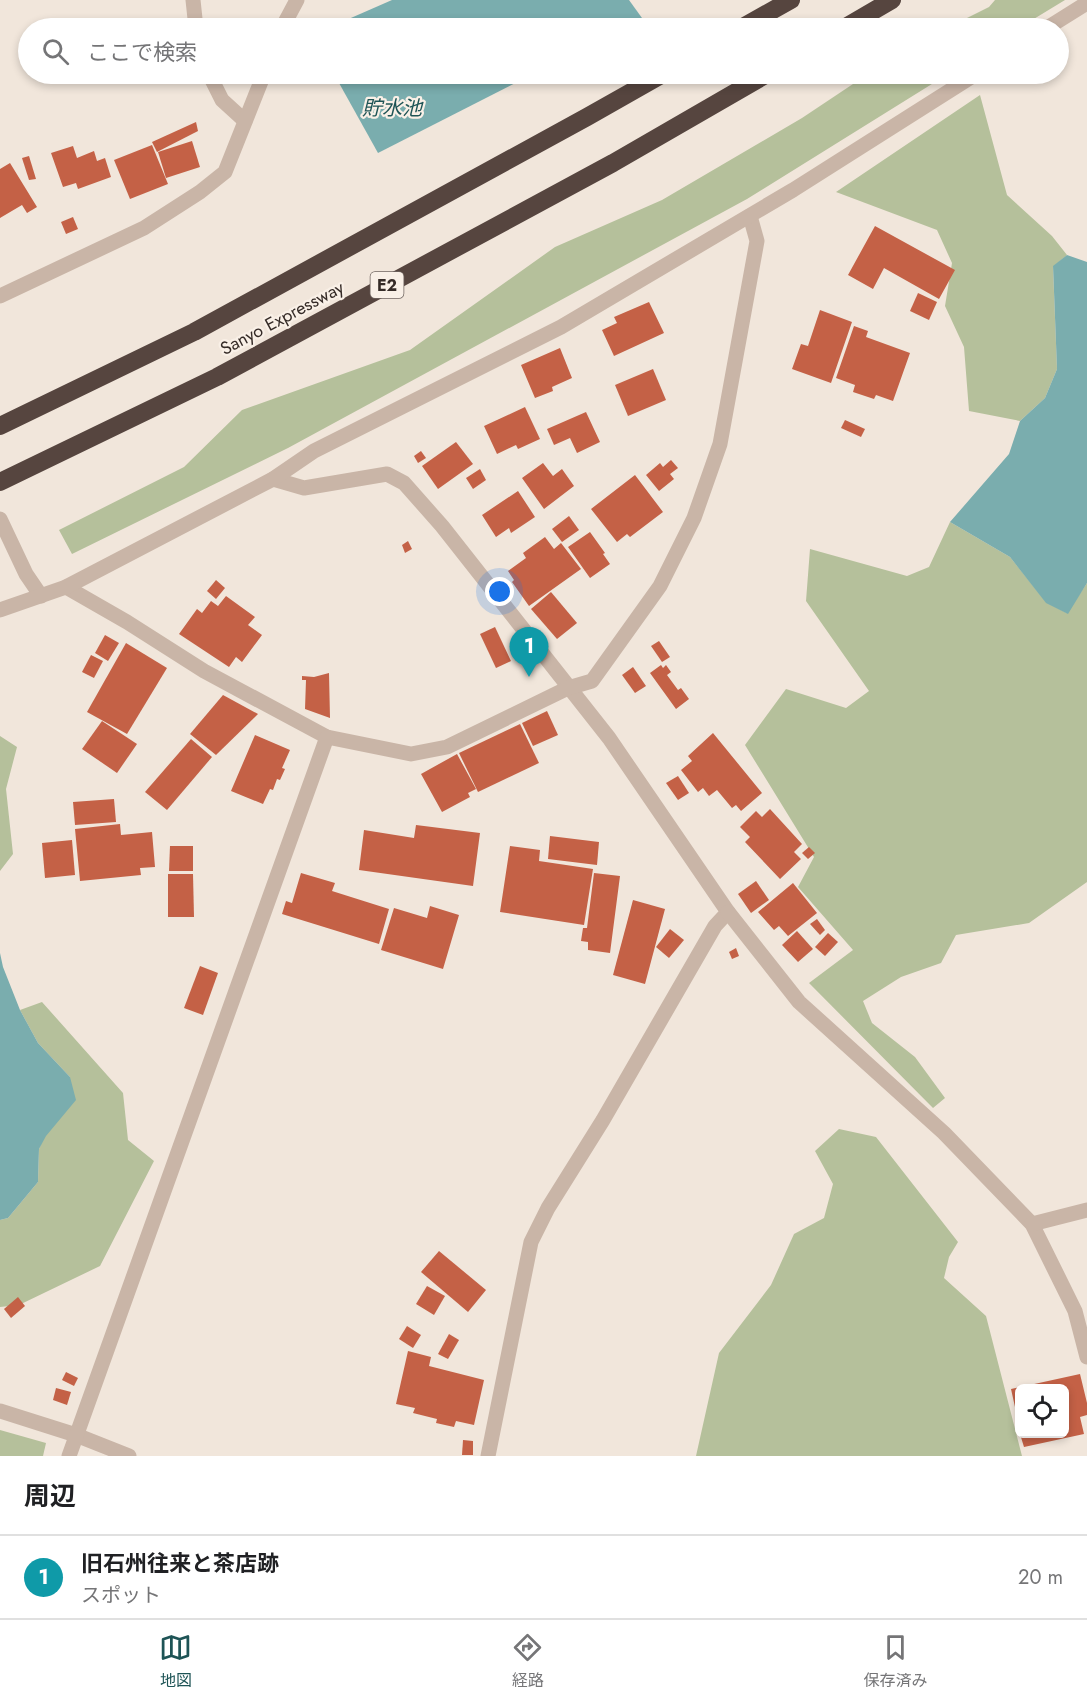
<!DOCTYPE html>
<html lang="ja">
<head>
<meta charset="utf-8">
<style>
  body { margin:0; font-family:Jost,"Noto Sans JP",sans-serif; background:#f2f2f2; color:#202124 }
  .controls { position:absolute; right:18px; bottom:18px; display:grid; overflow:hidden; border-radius:9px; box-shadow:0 3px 9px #0003 }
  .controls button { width:54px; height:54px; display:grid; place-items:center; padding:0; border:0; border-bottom:2px solid #e0e0e0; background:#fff; color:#202124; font:30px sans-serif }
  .you { position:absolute; left:500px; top:592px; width:21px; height:21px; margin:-15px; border:4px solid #fff; border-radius:50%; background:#1a73e8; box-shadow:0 0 0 9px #1a73e833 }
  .badge { display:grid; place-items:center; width:39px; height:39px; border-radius:50%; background:#1e5456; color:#fff; font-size:20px; font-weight:700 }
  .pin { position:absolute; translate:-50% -50px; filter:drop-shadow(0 2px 3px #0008) }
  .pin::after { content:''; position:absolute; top:32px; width:21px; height:18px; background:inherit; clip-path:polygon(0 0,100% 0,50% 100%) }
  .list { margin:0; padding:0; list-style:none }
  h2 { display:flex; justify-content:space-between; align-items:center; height:78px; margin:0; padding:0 24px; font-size:26px }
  h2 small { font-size:20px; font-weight:400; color:#757577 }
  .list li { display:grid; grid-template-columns:39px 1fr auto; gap:18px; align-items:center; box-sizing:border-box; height:84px; padding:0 24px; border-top:2px solid #e0e0e0 }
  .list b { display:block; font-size:22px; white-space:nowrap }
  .list p { margin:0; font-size:20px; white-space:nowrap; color:#757577 }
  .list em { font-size:20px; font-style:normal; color:#757577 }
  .icon { flex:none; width:33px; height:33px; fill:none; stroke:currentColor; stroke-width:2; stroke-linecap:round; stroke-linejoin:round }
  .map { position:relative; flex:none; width:1087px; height:1456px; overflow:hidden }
  .search { position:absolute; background:#fff; box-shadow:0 3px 9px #0003; left:18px; right:18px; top:18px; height:66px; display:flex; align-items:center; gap:15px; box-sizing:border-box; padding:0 21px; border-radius:33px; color:#757577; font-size:22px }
  .sheet { height:162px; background:#fff }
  nav { display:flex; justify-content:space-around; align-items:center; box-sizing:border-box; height:84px; border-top:2px solid #e0e0e0; background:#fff; font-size:16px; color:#757577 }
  nav a { display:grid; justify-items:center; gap:3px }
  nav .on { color:#1e5456 }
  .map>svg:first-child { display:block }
</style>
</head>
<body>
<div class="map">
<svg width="1087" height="1456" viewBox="0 0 1087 1456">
  <rect width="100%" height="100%" fill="#f1e6db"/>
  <g fill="#b5c09b">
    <path d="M995,0H1065L1019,28H947L989,7Z"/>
    <path d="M868,74H948L747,199L288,448L72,554L59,530L184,467L242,410L410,350L555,247L662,200L802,118Z"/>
    <path d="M980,95L1007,195L1052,236L1067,255L1053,267L1057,369L1045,398L1020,421L969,411L964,347L945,306L952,263L937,230L836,192Z"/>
    <path d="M950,522L1010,557L1046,602L1067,613L1087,583V882L1029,923L956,935L941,963L901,977L863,1001L872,1023L915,1057L945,1098L933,1108L809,983L853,950L798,887L814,857L745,745L786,689L846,708L869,691L806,601L810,549L907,576L929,567Z"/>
    <path d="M0,736L17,747L6,789L13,854L0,871Z"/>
    <path d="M42,1002L123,1093L128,1140L154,1161L100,1266L19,1305L0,1307V1220L8,1218L38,1182L39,1149L70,1077L38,1043L20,1010Z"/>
    <path d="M839,1129L876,1137L958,1242L949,1257L944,1278L986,1316L1022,1456H696L719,1353L771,1285L794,1234L824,1218L833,1184L815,1151Z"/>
    <path d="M0,1430L46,1443L43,1456H0Z"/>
  </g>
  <g fill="#7aadae">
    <path d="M392,0H629L642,18L621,28H328Z"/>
    <path d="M334,74H533L378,153Z"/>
    <path d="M1067,255L1087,262V583L1068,614L1046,603L1010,557L950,522L1009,454L1020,421L1045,398L1057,369L1053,266Z"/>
    <path d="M0,953L3,967L20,1010L38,1043L70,1077L76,1100L46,1136L39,1149L38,1182L8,1218L0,1220Z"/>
  </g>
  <g fill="#c46146">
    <path d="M196,122L198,131L157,152L152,142Z"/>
    <path d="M192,141L200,167L166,178L158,152Z"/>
    <path d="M152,145L168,184L130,199L114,160Z"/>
    <path d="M73,146L77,158L94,151L97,161L105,158L111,177L78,189L76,183L63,187L51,153Z"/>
    <path d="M29,156L36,179L29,180L22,158Z"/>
    <path d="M10,163L37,207L27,213L22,205L0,218V169Z"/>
    <path d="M73,217L78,229L66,234L61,222Z"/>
    <path d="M875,226L955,270L939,299L884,268L873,289L848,275Z"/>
    <path d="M918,293L937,302L929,320L910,311Z"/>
    <path d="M649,302L664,333L614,356L602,330L617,323L614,317Z"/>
    <path d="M820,310L852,322L831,383L792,369L801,344L808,346Z"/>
    <path d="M854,326L868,331L866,337L910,353L893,401L876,395L874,399L853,392L855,385L836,378Z"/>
    <path d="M560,348L572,378L552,387L553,391L535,398L521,365Z"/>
    <path d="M653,369L666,400L628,416L615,385Z"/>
    <path d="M525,407L540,439L518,449L516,445L497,454L484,426Z"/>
    <path d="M586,412L600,442L577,453L570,438L554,445L547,429Z"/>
    <path d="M845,420L865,429L861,437L841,428Z"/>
    <path d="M456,442L473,464L438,489L422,466Z"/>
    <path d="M421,451L426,458L418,463L414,456Z"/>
    <path d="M671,460L678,468L670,474L674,479L659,491L646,475L660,463L663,467Z"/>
    <path d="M543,463L553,476L562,469L574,486L544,509L522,478Z"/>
    <path d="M480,469L486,480L473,489L466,478Z"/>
    <path d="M635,475L663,512L630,537L627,534L617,542L591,509Z"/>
    <path d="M518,491L535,517L511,533L509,528L496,537L482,515Z"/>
    <path d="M569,516L579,530L562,542L552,529Z"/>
    <path d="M590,532L605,553L603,554L610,564L590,578L568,547Z"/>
    <path d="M545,537L554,549L561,543L581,569L529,606L512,582L514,580L508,571L526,558L523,553Z"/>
    <path d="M408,541L412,549L405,553L402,545Z"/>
    <path d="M216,580L225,588L216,599L207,591Z"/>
    <path d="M551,592L577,623L557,639L531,609Z"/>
    <path d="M226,596L255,617L248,625L262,635L242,662L236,657L229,667L179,634L197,609L202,613L211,601L218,606Z"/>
    <path d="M495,627L511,661L496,668L480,634Z"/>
    <path d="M105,635L119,643L108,661L95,653Z"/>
    <path d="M659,641L670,657L662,662L651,646Z"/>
    <path d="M126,643L167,668L127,734L87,712Z"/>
    <path d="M91,655L103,661L94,678L82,672Z"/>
    <path d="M661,665L663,668L666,665L671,672L667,675L678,690L681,688L689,699L676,709L650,673Z"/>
    <path d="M633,667L646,686L635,693L622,675Z"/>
    <path d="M329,673L330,718L305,709L306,680H302V676L314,677Z"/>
    <path d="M223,695L258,714L216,755L190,734Z"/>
    <path d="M547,711L558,735L533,746L522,723Z"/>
    <path d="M102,721L137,744L117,773L82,749Z"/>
    <path d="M520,724L539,763L478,792L459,753Z"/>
    <path d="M713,733L762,793L741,811L736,805L732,808L717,790L709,796L703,788L698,792L681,770L692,761L688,756Z"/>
    <path d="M255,735L290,750L282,768L285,769L280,780L277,779L273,790L270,789L263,804L231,791Z"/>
    <path d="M191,739L212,757L167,810L145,792Z"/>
    <path d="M457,754L476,789L468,793L470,797L442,812L421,774Z"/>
    <path d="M678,776L689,793L678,800L666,783Z"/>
    <path d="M114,799L116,822L75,825L73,802Z"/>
    <path d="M770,809L802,844L794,852L801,859L780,879L745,842L750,837L740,827L756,811L762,817Z"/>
    <path d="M120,824L121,835L152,832L155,867L140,868L141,875L80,881L75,829Z"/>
    <path d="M416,825L480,833L473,886L359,870L364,830L414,838Z"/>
    <path d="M550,836L599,842L597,865L548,859Z"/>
    <path d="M72,840L75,875L45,878L42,843Z"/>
    <path d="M170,846H193V871H169Z"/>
    <path d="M510,846L540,850L539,861L593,869L584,925L500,912Z"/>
    <path d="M809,847L815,853L808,859L802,853Z"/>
    <path d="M301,873L335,883L332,891L389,909L379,944L282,914L286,901L292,903Z"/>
    <path d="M594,873L620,876L610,953L588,950V942L581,941L583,928H587Z"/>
    <path d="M168,874H193L194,917H168Z"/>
    <path d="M756,881L769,900L751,913L738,894Z"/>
    <path d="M793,883L817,913L788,936L779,926L774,930L758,912Z"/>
    <path d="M633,900L665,909L645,984L613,975Z"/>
    <path d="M430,906L459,915L443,969L381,950L394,908L427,918Z"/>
    <path d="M817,919L825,930L820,935L810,924Z"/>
    <path d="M670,929L684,940L669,958L656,947Z"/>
    <path d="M797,931L813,949L798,962L782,945Z"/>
    <path d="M828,933L838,942L825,956L815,947Z"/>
    <path d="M736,948L739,956L732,959L729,952Z"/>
    <path d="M200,966L218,973L203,1015L184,1008Z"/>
    <path d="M439,1251L486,1290L468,1312L421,1272Z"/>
    <path d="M427,1286L445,1296L434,1315L416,1304Z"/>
    <path d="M18,1297L25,1306L11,1318L4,1309Z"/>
    <path d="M407,1326L421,1335L413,1348L399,1339Z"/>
    <path d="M449,1334L459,1340L448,1359L438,1354Z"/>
    <path d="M408,1351L431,1357L429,1366L484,1380L474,1425L456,1421L454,1427L436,1423L437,1419L413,1413L415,1408L396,1404Z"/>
    <path d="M66,1372L78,1378L74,1386L62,1380Z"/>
    <path d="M1080,1374L1087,1403V1415L1080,1417L1084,1434L1024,1447L1020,1434H1064V1388H1020L1019,1425L1011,1389Z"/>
    <path d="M56,1388L71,1392L67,1405L53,1400Z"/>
    <path d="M463,1440L473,1441V1455H462Z"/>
  </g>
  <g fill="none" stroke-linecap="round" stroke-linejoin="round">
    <g stroke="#c9b5a7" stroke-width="15">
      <path d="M193,0L196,28"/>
      <path d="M282,28L297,0"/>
      <path d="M1047,28L1087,3"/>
      <path d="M209,74L222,100L245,121"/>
      <path d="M0,296L144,228L200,192L225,172L264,74"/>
      <path d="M273,479L304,488L387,474L404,483L442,526L609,738L728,912L715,926L603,1120L548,1208L531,1242L488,1456"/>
      <path d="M0,519L26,574L41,596"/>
      <path d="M66,587L127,622L204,671L327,737L411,754L447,747L568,688L592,681L660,586L694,518L720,444L757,241L750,216"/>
      <path d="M0,610L66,587L273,479L314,451L561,327L793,190L976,74"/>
      <path d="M728,912L799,1002L944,1133L1032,1224L1075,1311L1087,1357"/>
      <path d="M1032,1224L1087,1210"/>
      <path d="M0,1411L76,1435L129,1456"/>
      <path d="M69,1456L327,737"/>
    </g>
    <g stroke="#56453f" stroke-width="18">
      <path d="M741,28L791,0"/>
      <path d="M844,28L892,0"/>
      <path d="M0,426L194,332L587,117L663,74"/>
      <path d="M0,482L217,377L613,163L767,74"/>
    </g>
  </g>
  <g text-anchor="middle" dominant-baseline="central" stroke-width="4.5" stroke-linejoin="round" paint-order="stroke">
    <rect fill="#f9f0e7" stroke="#706661" stroke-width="1.5" x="370.5" y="272" width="33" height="26" rx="4.5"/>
    <g font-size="16" font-weight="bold" fill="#352b27">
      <text x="387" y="285">E2</text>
    </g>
    <g font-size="18" fill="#352b27" stroke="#f9f0e7">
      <text transform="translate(282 318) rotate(-28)">Sanyo Expressway</text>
    </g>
    <g font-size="20" font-style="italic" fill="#1e5456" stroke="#f9f0e7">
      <text x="392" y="108">貯水池</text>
    </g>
  </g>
</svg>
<div class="controls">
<button><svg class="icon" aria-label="locate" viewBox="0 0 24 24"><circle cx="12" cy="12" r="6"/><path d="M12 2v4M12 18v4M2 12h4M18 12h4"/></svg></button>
</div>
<div class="you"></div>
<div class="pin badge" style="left:529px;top:677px;background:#0f9aa8">1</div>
<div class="search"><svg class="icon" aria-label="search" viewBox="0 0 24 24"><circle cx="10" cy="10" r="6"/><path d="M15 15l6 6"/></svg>ここで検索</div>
</div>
<section class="sheet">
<h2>周辺<small></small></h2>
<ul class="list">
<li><span class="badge" style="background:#0f9aa8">1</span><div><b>旧石州往来と茶店跡</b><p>スポット</p></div><em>20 m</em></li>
</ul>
</section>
<nav>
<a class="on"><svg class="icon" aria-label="map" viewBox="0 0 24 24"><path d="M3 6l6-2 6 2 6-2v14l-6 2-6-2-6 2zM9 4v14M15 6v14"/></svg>地図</a>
<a><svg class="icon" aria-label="directions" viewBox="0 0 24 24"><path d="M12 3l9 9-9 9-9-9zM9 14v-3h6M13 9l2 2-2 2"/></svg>経路</a>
<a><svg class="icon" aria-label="saved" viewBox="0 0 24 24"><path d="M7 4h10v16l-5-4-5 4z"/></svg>保存済み</a>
</nav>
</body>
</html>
